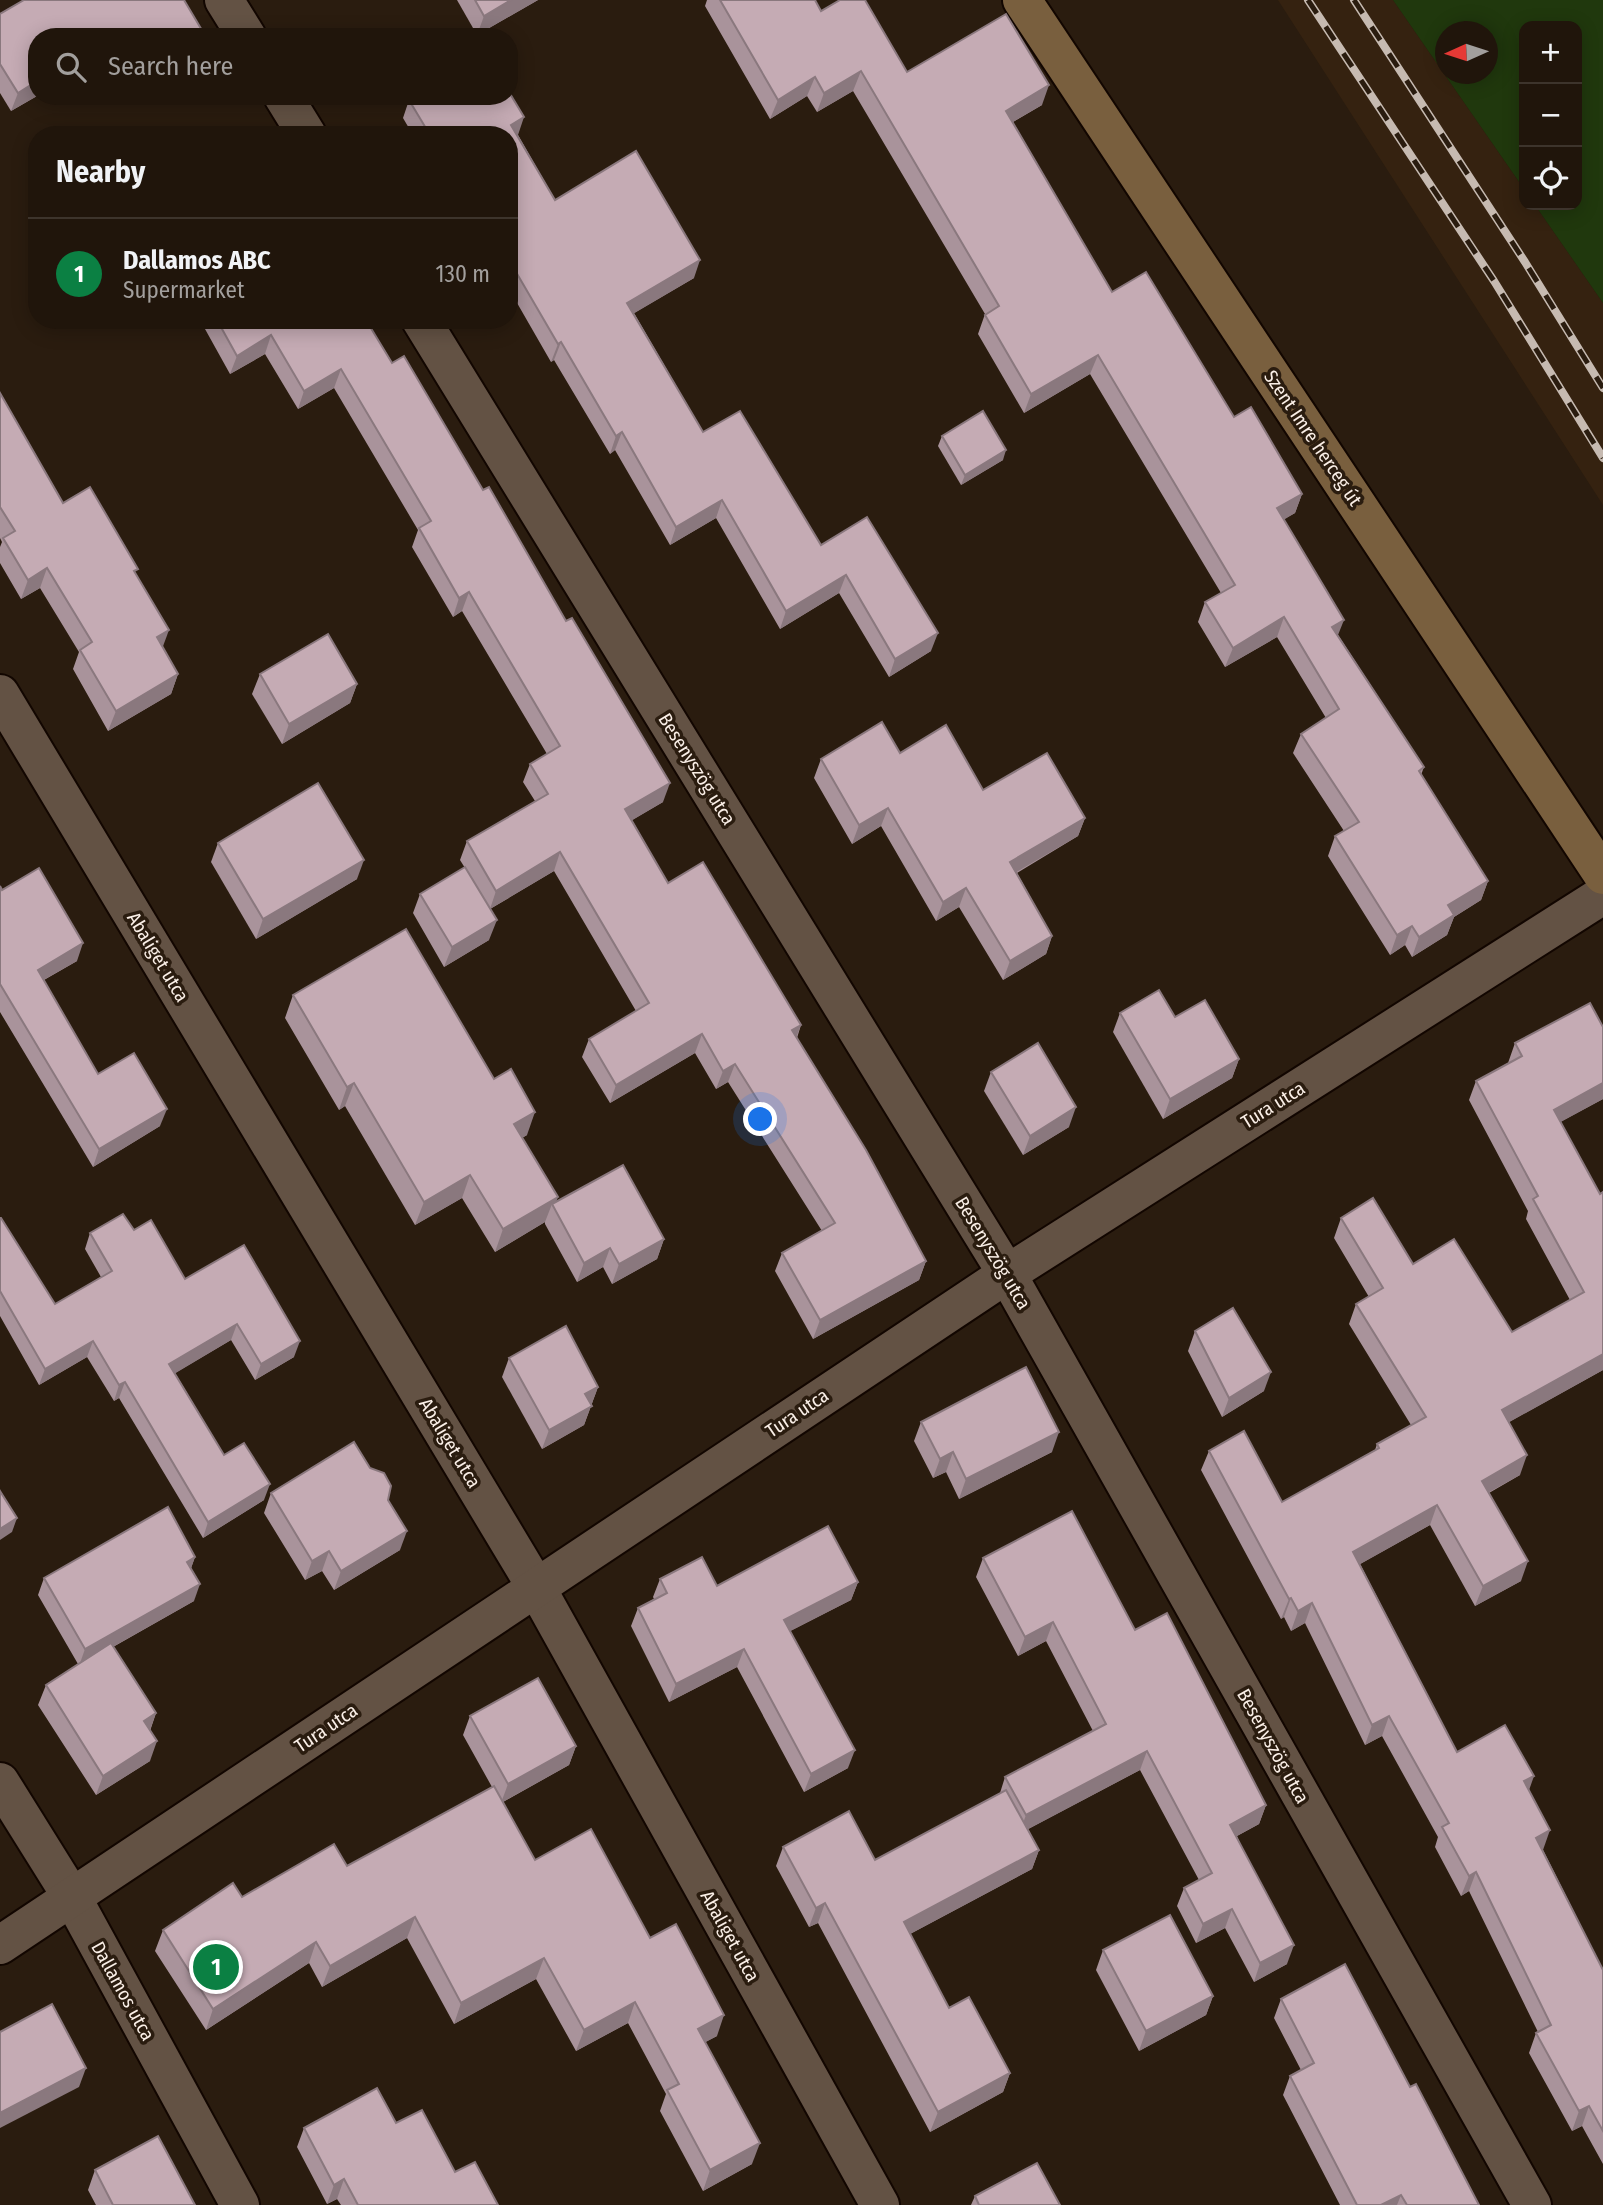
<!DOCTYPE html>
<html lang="en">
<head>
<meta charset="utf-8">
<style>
  body { margin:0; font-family:"Fira Sans Condensed",sans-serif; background:#2d2219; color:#f1f3f6 }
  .controls { position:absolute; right:21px; top:21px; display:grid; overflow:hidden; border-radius:14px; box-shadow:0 4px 18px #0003 }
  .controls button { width:63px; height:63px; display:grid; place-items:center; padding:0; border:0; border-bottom:2px solid #3d342c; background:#20150b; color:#f1f3f6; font:35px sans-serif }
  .compass { position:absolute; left:1435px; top:21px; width:63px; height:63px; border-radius:50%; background:#20150b; box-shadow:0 4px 18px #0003; rotate:267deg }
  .you { position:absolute; left:761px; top:1120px; width:24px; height:24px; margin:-18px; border:5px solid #fff; border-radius:50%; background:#1a73e8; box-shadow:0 0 0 10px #1a73e833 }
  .badge { display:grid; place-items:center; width:46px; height:46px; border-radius:50%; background:#0b8043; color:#fff; font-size:23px; font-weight:700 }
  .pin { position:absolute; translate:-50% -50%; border:4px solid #fff; box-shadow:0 2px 7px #0006 }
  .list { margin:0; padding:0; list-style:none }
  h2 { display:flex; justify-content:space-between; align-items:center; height:91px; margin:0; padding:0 28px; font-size:30px }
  h2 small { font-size:23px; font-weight:400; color:#a29f9d }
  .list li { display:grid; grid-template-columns:46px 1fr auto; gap:21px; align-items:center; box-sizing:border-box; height:112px; padding:0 28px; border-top:2px solid #3d342c }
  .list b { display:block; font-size:26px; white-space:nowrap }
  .list p { margin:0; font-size:23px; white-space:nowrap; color:#a29f9d }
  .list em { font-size:23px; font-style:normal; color:#a29f9d }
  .icon { flex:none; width:38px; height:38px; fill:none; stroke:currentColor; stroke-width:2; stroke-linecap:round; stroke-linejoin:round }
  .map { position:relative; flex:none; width:1603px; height:2205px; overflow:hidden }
  .search { position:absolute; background:#20150b; box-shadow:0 4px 18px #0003; left:28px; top:28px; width:490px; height:77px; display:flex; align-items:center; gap:18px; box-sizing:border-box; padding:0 24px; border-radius:28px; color:#a29f9d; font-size:26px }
  .panel { position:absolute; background:#20150b; box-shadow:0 4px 18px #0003; left:28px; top:126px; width:490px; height:203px; border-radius:28px }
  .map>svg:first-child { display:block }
</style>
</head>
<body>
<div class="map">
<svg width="1603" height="2205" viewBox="0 0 1603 2205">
  <rect width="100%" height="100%" fill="#2a1c0f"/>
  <path fill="#352210" d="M1278,0H1393L1524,189V205H1535L1603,303V505Z"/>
  <path fill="#20380d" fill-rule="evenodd" d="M1393,0H1603V303L1535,205H1577V26H1524V189ZM1446,32H1488V74H1446Z"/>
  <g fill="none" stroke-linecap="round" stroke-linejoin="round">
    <g stroke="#120600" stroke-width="42">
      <g id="street">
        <path d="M224,0L247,37"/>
        <path d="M283,96L307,135"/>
        <path d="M421,320L1007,1274L1532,2205"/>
        <path d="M0,694L536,1587L880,2205"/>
        <path d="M0,1782L73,1899L240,2205"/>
        <path d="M0,1945L1007,1274L1603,895"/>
      </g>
    </g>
    <g stroke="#120600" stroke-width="42">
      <path id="secondary" d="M1022,0L1603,875"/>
    </g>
    <use href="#street" stroke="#635244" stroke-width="38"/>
    <use href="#secondary" stroke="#795f3e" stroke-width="38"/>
    <g stroke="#c6bab1" stroke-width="8">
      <g id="rail">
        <path d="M1308,0L1494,281L1603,458"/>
        <path d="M1354,0L1525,262L1603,388"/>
      </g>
    </g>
    <use href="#rail" stroke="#2a1c0f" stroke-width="5" stroke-dasharray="16" stroke-linecap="butt"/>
  </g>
  <g fill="#a9939b">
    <path d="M457,0H538L477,35Z"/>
    <path d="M707,0H815L821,11L907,72L1042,105L1013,122L1112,292L1234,417L1302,494L1295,513L1284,519L1338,635L1424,767L1421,775L1488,881L1481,900L1454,917L1447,935L1412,957L1405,945L1390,955L1328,856L1335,836L1344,831L1293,753L1301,734L1326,718L1277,637L1225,667L1198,622L1205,602L1221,593L1090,374L1024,413L978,334L985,314L853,91L817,112L807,96L770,119L705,6Z"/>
    <path d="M0,14L37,37V96L11,111L0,93Z"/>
    <path d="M130,96H150L135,105Z"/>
    <path d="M409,100L518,135L555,200L694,278L634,313L703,432L821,545L931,651L889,677L839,593L780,629L716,518L670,545L615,450L610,454L554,360L551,362L509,289V135H413L403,118Z"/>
    <path d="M200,320H366L663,802L632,820L668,883L801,1025L797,1038L926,1261L919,1280L813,1339L775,1271L782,1253L822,1231L728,1082L716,1089L695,1053L610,1103L582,1057L589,1039L636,1011L554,871L490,909L489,940L444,967L413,913L420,894L465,868L460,860L467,841L535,801L523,782L530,764L547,754L462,611L453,617L412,547L418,530L334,388L298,409L265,354L230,374Z"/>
    <path d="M0,393L63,503L136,574L163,647L178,674L171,694L108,731L73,669L79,652L40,588L21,599L0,563V547L2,542L0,538Z"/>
    <path d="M942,436L1003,460L961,485L938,446Z"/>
    <path d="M260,674L357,684L350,703L282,744L252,694Z"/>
    <path d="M900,753L983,790L1085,818L1078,836L1017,873L1052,936L1046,954L1003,980L959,907L936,921L881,826L852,844L814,778L821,759Z"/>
    <path d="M218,843L357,879L256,939L211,862Z"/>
    <path d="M0,886L2,890L77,961L44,980L98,1074L160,1126L93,1167L0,1012Z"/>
    <path d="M293,995L527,1135L522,1138L556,1202L664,1239L657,1259L612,1284L603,1267L577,1282L545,1224V1222L495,1252L462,1198L415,1225L345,1106L339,1110L285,1018Z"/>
    <path d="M1120,1013L1175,1017L1239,1059L1232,1078L1163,1119L1113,1032Z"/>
    <path d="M1603,1027V1099L1560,1122L1603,1370L1509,1422L1520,1475L1489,1493L1521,1581L1475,1606L1430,1525L1360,1564L1457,1752L1529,1790L1543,1850L1603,1970V2164L1582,2126L1572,2131L1529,2053L1536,2033L1538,2032L1469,1891L1461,1896L1435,1847L1438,1837L1382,1736L1365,1745L1305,1623L1291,1631L1284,1617L1281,1619L1201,1470L1209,1451L1282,1502L1375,1450L1377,1444L1411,1425L1349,1324L1356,1304L1369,1297L1334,1238L1341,1218L1413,1264L1512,1332L1570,1300L1526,1219L1528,1211L1469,1100L1476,1081L1508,1063L1515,1043Z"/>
    <path d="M991,1072L1069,1127L1023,1155L984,1091Z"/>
    <path d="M0,1218L55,1304L101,1277L85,1249L90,1233L134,1230L185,1279L294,1357L255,1380L231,1340L175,1373L224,1455L264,1500L203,1538L119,1398L114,1401L87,1357L39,1385L0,1316Z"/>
    <path d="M1195,1331L1264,1391L1222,1417L1188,1351Z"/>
    <path d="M509,1358L598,1387L584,1425L542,1449L502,1377Z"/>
    <path d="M921,1422L1052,1452L959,1499L946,1472L933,1478L914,1441Z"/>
    <path d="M370,1468L388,1500L400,1550L334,1590L322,1571L305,1580L264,1513L271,1493Z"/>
    <path d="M195,1557L191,1568L194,1601L113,1647L156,1713L150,1731V1761L96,1795L38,1705L46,1685L78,1664L38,1595L44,1578Z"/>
    <path d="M983,1558L1135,1630L1266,1805L1259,1824L1237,1836L1287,1964L1254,1982L1225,1928L1196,1943L1177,1906L1184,1888L1199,1880L1140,1770L1028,1829L1039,1850L1032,1869L910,1934L949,2008L1010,2073L1003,2092L930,2132L818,1923L809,1927L776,1866L783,1847L875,1860L1000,1793L1005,1777L1093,1731L1046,1641L1018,1656L976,1577Z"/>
    <path d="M660,1579L717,1586L858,1582L851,1600L790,1631L848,1768L804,1792L737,1667L669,1702L631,1626L638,1608L654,1599L653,1597Z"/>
    <path d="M470,1716L576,1746L569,1765L503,1802L535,1860L650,1938L717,2036L705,2042L752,2164L703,2191L660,2111L666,2094L628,2023L576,2051L536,1979L454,2024L407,1938L322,1987L309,1963L206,2030L155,1951L163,1930L242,1897L347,1866L492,1787L463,1735Z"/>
    <path d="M1103,1950L1213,1996L1206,2015L1139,2051L1096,1970Z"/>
    <path d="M1281,1999L1410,2087L1479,2205H1340L1283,2095L1290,2076L1301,2070L1274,2018Z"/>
    <path d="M396,2123L455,2172L498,2205H341L337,2199L327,2204L297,2147L304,2128Z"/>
    <path d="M95,2170L195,2205H96L88,2190Z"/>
    <path d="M975,2196L1060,2205H971Z"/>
  </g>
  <g fill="#8a787e">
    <path d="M511,0H538L477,35L484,16Z"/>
    <path d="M861,71L853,91L817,112L824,93Z"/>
    <path d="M815,77L807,96L770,119L778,100Z"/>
    <path d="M37,81V96L11,111L18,93Z"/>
    <path d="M1049,85L1042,105L999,130L1006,111Z"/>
    <path d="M138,96H150L135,105Z"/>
    <path d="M524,117L518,135L509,140L511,125Z"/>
    <path d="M700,260L694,278L621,321L627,303Z"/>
    <path d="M271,335L265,354L230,374L237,356Z"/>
    <path d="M561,342L554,360L551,362L558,344Z"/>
    <path d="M1098,355L1090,374L1024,413L1031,394Z"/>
    <path d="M341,369L334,388L298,409L304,391Z"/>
    <path d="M622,432L615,450L610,454L616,436Z"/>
    <path d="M1006,450L1003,460L961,485L965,475Z"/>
    <path d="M1302,494L1295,513L1270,528L1277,508Z"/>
    <path d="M722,500L716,518L670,545L676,527Z"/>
    <path d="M47,568L40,588L21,599L28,580Z"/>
    <path d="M846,575L839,593L780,629L786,611Z"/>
    <path d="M469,592L462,611L453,617L459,598Z"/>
    <path d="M1284,617L1277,637L1225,667L1233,648Z"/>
    <path d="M1344,620L1336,640L1332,627Z"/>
    <path d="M169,630L162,649L157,637Z"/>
    <path d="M938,633L931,651L889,677L895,659Z"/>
    <path d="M178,674L171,694L108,731L116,711Z"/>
    <path d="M357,684L350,703L282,744L289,724Z"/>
    <path d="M670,783L663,802L619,828L625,809Z"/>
    <path d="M888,808L881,826L852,844L859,825Z"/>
    <path d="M1085,818L1078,836L1003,880L1010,862Z"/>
    <path d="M560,852L554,871L490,909L496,891Z"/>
    <path d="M364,860L357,879L256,939L263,919Z"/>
    <path d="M1488,881L1481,900L1454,917L1447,935L1412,957L1419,937L1448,905Z"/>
    <path d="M966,888L959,907L936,921L943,902Z"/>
    <path d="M497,920L489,940L444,967L452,947Z"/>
    <path d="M1412,926L1405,945L1390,955L1397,935Z"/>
    <path d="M1052,936L1046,954L1003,980L1010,961Z"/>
    <path d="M83,943L77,961L31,987L38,970Z"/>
    <path d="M801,1025L794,1043L792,1030Z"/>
    <path d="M702,1034L695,1053L610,1103L616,1085Z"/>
    <path d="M1239,1059L1232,1078L1163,1119L1170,1099Z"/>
    <path d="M735,1064L728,1082L716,1089L723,1071Z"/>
    <path d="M354,1083L345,1106L339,1110L347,1087Z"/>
    <path d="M1603,1083V1099L1546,1130L1554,1110Z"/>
    <path d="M1076,1107L1069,1127L1023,1155L1030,1136Z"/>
    <path d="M167,1109L160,1126L93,1167L99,1149Z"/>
    <path d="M535,1112L527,1135L506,1147L514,1124Z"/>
    <path d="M470,1175L462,1198L415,1225L424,1202Z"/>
    <path d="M558,1197L554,1208L552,1204L545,1222L495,1252L503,1229Z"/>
    <path d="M664,1239L657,1259L612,1284L619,1264Z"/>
    <path d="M610,1248L603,1267L577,1282L584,1263Z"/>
    <path d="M926,1261L919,1280L813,1339L820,1320Z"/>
    <path d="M237,1324L231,1340L164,1380L169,1364Z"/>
    <path d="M93,1341L87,1357L39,1385L45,1369Z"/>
    <path d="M300,1341L294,1357L255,1380L261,1364Z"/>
    <path d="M1603,1354V1370L1495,1430L1502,1410Z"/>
    <path d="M1271,1372L1264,1391L1222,1417L1229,1398Z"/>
    <path d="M125,1382L119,1398L114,1401L119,1385Z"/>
    <path d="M598,1387L584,1425L542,1449L549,1430L585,1394Z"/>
    <path d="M1059,1432L1052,1452L959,1499L966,1479Z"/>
    <path d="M953,1452L946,1472L933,1478L940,1459Z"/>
    <path d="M1527,1455L1520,1475L1475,1500L1482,1481Z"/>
    <path d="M270,1484L264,1500L203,1538L208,1522Z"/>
    <path d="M1437,1505L1430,1525L1346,1572L1353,1552Z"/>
    <path d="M17,1518L12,1532L0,1540V1529Z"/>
    <path d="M407,1531L400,1550L334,1590L341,1571Z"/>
    <path d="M329,1551L322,1571L305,1580L312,1561Z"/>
    <path d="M195,1557L189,1574L187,1562Z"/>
    <path d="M1528,1561L1521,1581L1475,1606L1483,1586Z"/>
    <path d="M858,1582L851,1600L777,1638L784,1620Z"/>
    <path d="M200,1584L194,1601L79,1666L85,1649Z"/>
    <path d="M1291,1598L1284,1617L1281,1619L1289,1599Z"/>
    <path d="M1312,1603L1305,1623L1291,1631L1298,1611Z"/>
    <path d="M1053,1622L1046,1641L1018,1656L1025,1637Z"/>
    <path d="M744,1649L737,1667L669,1702L676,1684Z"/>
    <path d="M156,1713L149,1733L144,1721Z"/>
    <path d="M1389,1716L1382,1736L1365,1745L1372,1725Z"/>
    <path d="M157,1741L150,1761L96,1795L103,1776Z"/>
    <path d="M576,1746L569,1765L501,1803L508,1784Z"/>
    <path d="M855,1750L848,1768L804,1792L811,1774Z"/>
    <path d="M1147,1751L1140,1770L1019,1834L1026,1815Z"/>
    <path d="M1534,1776L1527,1796L1524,1781Z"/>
    <path d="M1266,1805L1259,1824L1224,1843L1230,1825Z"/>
    <path d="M1550,1830L1543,1850L1529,1858L1536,1838Z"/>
    <path d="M1039,1850L1032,1869L897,1941L904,1922Z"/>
    <path d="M1476,1872L1469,1891L1461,1896L1469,1876Z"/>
    <path d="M825,1903L818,1923L809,1927L816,1908Z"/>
    <path d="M1232,1909L1225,1928L1196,1943L1203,1924Z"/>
    <path d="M415,1917L407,1938L322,1987L330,1966Z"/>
    <path d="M316,1942L309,1963L206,2030L213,2009Z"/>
    <path d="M1294,1945L1287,1964L1254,1982L1260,1963Z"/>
    <path d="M544,1958L536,1979L454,2024L461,2003Z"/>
    <path d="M1213,1996L1206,2015L1139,2051L1146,2031Z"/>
    <path d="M635,2002L628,2023L576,2051L584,2030Z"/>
    <path d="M724,2015L717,2036L691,2050L698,2029Z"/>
    <path d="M86,2068L79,2087L0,2128V2113Z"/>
    <path d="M1010,2073L1003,2092L930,2132L938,2112Z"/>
    <path d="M1589,2106L1582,2126L1572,2131L1579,2111Z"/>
    <path d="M760,2143L752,2164L703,2191L710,2170Z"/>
    <path d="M344,2179L337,2199L327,2204L334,2185Z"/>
    <path d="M1401,2195L1397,2205H1381Z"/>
  </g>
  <g fill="#c5abb4" stroke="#8a787e" stroke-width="2">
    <path d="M24,0H184L206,37H37V81L18,93L0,64V14Z"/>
    <path d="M475,0H511L484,16Z"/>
    <path d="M720,0H815L821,11L840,0H865L907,72L1006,14L1049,85L1006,111L1112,292L1146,272L1234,417L1251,407L1302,494L1277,508L1344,620L1332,627L1424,767L1419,771L1488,881L1448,905L1454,915L1419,937L1412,926L1397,935L1335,836L1359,822L1301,734L1339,709L1284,617L1233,648L1205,602L1235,585L1098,355L1031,394L985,315L999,306L861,71L824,93L815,77L778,100Z"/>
    <path d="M509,92L524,117L511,125L555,200L636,151L700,260L627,303L703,432L740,411L821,545L867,517L938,633L895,659L846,575L786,611L722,500L676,527L622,432L616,436L561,342L558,344L509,260V135H430L409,100L415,96H509Z"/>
    <path d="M217,320H366L392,363L404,356L483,490L489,487L566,621L572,618L670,783L625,809L668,883L703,862L801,1025L792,1030L866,1150L926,1261L820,1320L782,1253L835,1223L735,1064L723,1071L702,1034L616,1085L589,1039L649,1003L560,852L496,891L467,841L548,794L530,764L560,746L469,592L459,598L419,528L431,521L341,369L304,391L271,335L237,356Z"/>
    <path d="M0,393L63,503L90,487L138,569L134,571L169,630L157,637L178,674L116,711L80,650L92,642L47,568L28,580L3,538L15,531L0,507Z"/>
    <path d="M983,411L1006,450L965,475L942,436Z"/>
    <path d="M328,634L357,684L289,724L260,674Z"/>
    <path d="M882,722L900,753L946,725L983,790L1047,753L1085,818L1010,862L1052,936L1010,961L966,888L943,902L888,808L859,825L821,759Z"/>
    <path d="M318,783L364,860L263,919L218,843Z"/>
    <path d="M465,867L497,920L452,947L420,894Z"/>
    <path d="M39,868L83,943L38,970L98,1074L134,1053L167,1109L99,1149L0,984V886L2,890Z"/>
    <path d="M406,929L494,1079L511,1069L535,1112L514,1124L558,1197L503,1229L470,1175L424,1202L354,1083L347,1087L293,995Z"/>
    <path d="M1159,990L1175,1017L1205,1000L1239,1059L1170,1099L1120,1013Z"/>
    <path d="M1590,1003L1603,1027V1083L1554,1110L1600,1194L1603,1192V1354L1502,1410L1527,1455L1482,1481L1528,1561L1483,1586L1437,1505L1353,1552L1457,1752L1505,1725L1534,1776L1524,1781L1550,1830L1536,1838L1603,1970V2131L1589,2106L1579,2111L1536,2033L1551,2025L1476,1872L1469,1876L1442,1827L1449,1823L1389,1716L1372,1725L1312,1603L1298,1611L1291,1598L1289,1599L1209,1451L1244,1431L1282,1502L1379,1448L1377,1444L1426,1417L1356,1304L1383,1288L1341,1218L1373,1198L1413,1264L1454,1239L1512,1332L1584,1292L1533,1199L1538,1196L1476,1081L1522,1056L1515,1043Z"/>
    <path d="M1038,1043L1076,1107L1030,1136L991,1072Z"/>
    <path d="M623,1165L664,1239L619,1264L610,1248L584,1263L552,1204Z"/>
    <path d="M123,1214L134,1230L151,1220L185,1279L244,1245L300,1341L261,1364L237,1324L169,1364L224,1455L244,1443L270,1484L208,1522L125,1382L119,1385L93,1341L45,1369L0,1291V1218H1L55,1304L112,1271L90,1233Z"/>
    <path d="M1233,1308L1271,1372L1229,1398L1195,1331Z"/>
    <path d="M566,1326L598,1387L585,1394L592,1406L549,1430L509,1358Z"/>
    <path d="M1026,1367L1059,1432L966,1479L953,1452L940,1459L921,1422Z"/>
    <path d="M354,1442L370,1468L384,1473L391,1486L388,1500L407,1531L341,1571L329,1551L312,1561L271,1493Z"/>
    <path d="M0,1491L17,1518L0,1529Z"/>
    <path d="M168,1507L195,1557L187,1562L200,1584L85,1649L44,1578Z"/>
    <path d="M1072,1511L1135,1630L1167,1613L1266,1805L1230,1825L1294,1945L1260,1963L1232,1909L1203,1924L1184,1888L1212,1873L1147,1751L1026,1815L1005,1777L1106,1724L1053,1622L1025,1637L983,1558Z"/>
    <path d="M828,1526L858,1582L784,1620L855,1750L811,1774L744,1649L676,1684L638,1608L667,1593L660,1579L702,1557L717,1586Z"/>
    <path d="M111,1643L156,1713L144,1721L157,1741L103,1776L46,1685Z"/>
    <path d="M538,1678L576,1746L508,1784L470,1716Z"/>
    <path d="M494,1786L535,1860L591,1829L650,1938L676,1924L724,2015L698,2029L760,2143L710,2170L667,2090L679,2084L635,2002L584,2030L544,1958L461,2003L415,1917L330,1966L316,1942L213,2009L163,1930L233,1883L242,1897L334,1844L347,1866Z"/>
    <path d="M1006,1790L1039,1850L904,1922L949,2008L969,1997L1010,2073L938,2112L825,1903L816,1908L783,1847L849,1811L875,1860Z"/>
    <path d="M1170,1915L1213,1996L1146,2031L1103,1950Z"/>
    <path d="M1345,1964L1410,2087L1416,2084L1479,2205H1407L1401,2195L1381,2205H1357L1290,2076L1314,2063L1281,1999Z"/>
    <path d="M52,2004L86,2068L0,2113V2032Z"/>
    <path d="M377,2088L396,2123L422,2110L455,2172L475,2162L498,2205H358L344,2179L334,2185L304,2128Z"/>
    <path d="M158,2136L195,2205H113L95,2170Z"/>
    <path d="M1037,2163L1060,2205H979L975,2196Z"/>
  </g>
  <g text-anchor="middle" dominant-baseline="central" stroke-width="7" stroke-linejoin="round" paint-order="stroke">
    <g font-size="19" fill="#faefe7" stroke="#2a1c0f">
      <text transform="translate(1313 438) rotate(56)">Szent Imre herceg út</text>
      <text transform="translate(697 769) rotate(58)">Besenyszög utca</text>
      <text transform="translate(158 957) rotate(59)">Abaliget utca</text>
      <text transform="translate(1273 1105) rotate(-32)">Tura utca</text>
      <text transform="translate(993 1253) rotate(59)">Besenyszög utca</text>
      <text transform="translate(797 1413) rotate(-34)">Tura utca</text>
      <text transform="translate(450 1443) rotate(59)">Abaliget utca</text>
      <text transform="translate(326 1728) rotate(-34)">Tura utca</text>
      <text transform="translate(1273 1746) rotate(61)">Besenyszög utca</text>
      <text transform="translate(730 1936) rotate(61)">Abaliget utca</text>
      <text transform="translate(123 1991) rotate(61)">Dallamos utca</text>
    </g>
  </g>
</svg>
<div class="controls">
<button>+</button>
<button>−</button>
<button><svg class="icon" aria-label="locate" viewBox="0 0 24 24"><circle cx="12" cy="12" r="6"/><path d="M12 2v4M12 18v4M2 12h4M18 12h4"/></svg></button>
</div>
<svg class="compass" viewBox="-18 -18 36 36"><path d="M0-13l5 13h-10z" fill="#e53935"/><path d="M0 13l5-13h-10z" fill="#a29f9d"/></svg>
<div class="you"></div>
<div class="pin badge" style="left:216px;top:1967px">1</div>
<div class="search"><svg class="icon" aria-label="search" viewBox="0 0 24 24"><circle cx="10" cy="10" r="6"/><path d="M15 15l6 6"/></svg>Search here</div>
<section class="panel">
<h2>Nearby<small></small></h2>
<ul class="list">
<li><span class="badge">1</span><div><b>Dallamos ABC</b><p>Supermarket</p></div><em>130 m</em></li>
</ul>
</section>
</div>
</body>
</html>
